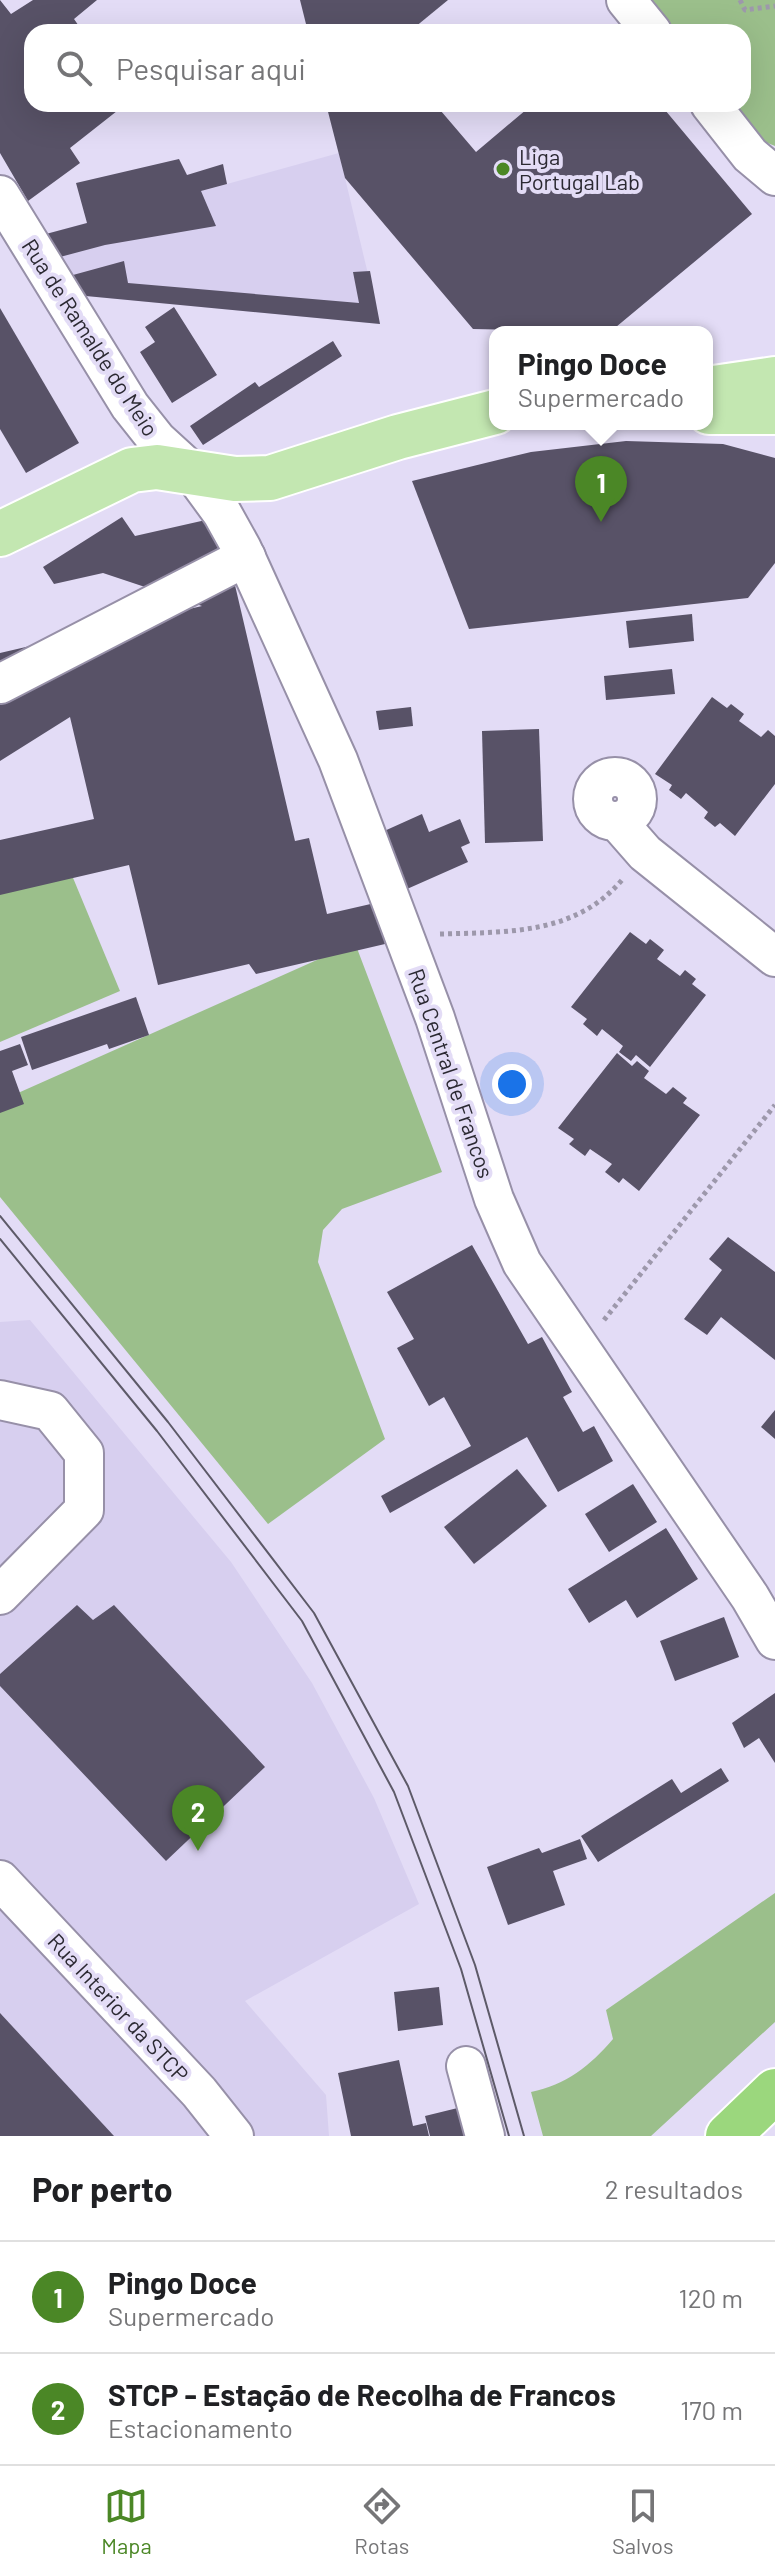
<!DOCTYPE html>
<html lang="pt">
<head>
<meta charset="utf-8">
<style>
  body { margin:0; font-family:Barlow,sans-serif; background:#f6f6f6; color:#202124 }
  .you { position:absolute; left:512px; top:1084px; width:28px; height:28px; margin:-20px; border:6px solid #fff; border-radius:50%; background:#1a73e8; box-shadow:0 0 0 12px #1a73e833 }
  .badge { display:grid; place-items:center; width:52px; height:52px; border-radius:50%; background:#4b8726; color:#fff; font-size:26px; font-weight:700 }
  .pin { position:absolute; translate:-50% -66px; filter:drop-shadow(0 2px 4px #0008) }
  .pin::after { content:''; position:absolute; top:42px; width:28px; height:24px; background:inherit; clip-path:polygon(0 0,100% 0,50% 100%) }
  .popup { position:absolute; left:489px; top:326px; width:224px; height:104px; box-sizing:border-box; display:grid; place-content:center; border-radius:16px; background:#fff; filter:drop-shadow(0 2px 6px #0005); font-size:26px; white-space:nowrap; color:#757577 }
  .popup b { font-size:30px; color:#202124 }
  .popup::after { content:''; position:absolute; left:50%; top:100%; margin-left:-16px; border:16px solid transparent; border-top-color:#fff }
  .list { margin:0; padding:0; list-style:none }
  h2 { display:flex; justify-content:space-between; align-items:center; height:104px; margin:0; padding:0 32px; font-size:34px }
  h2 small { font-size:26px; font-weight:400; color:#757577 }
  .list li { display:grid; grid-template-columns:52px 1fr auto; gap:24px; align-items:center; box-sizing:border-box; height:112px; padding:0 32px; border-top:2px solid #e0e0e0 }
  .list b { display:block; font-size:30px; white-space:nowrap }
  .list p { margin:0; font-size:26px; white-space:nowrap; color:#757577 }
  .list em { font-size:26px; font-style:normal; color:#757577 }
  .icon { flex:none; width:44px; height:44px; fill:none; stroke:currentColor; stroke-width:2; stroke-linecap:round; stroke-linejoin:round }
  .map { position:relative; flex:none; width:775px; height:2136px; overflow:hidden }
  .search { position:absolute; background:#fff; box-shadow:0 8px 32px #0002; left:24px; right:24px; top:24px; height:88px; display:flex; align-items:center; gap:20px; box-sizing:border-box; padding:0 28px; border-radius:24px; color:#757577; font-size:30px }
  .sheet { height:328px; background:#fff }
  nav { display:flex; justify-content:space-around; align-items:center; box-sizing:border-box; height:112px; border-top:2px solid #e0e0e0; background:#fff; font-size:22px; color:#757577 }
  nav a { display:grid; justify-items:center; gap:4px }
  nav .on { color:#4b8726 }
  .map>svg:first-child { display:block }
</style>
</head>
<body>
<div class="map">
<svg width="775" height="2136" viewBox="0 0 775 2136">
  <rect width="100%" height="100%" fill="#e3dcf6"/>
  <g fill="#d7cfef">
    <path d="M339,153L380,324L86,296L46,234Z"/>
    <path d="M30,1320L231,1562L312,1683L374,1798L419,1904L245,2001L326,2095L329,2136H0V1322Z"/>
  </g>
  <g fill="#9bbf8b">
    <path d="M650,0H775V146L755,138L730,104H743V32H674Z"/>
    <path d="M66,861L120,991L0,1042V889Z"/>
    <path d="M355,943L442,1172L342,1209L323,1230L318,1262L385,1439L268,1524L0,1197V1101Z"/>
    <path d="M775,1893V2022L651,2136H543L531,2092C566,2085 590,2066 613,2039L606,2010Z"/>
  </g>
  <g fill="#585267">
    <path d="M0,0L11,14L33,0H97L74,19L83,32H32V104H113L117,111L70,148L80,163L28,201L0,153Z"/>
    <path d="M300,0H448L409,32H308Z"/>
    <path d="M326,104H435L476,152L533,104H660L752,214L610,332L473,329L345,178Z"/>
    <path d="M179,159L187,175L223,164L227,184L201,191L216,226L105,245L60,257L46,234L87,223L76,183Z"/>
    <path d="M124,261L128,283L359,303L353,272L370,271L380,324L86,296L73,275Z"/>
    <path d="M174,307L217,375L172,403L140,352L155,342L145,327Z"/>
    <path d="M0,308L79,443L26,473L0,429Z"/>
    <path d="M333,341L342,356L203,445L190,426L255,382L259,387Z"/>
    <path d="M626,441L723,444L775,458V563L748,598L469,629L412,481L531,452Z"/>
    <path d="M122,517L135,536L219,517L295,841L309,838L327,914L375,903L385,944L256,974L249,964L158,985L129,865L0,895V840L94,819L70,717L0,761V653L202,606L103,573L54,584L43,567Z"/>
    <path d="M692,614L694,641L629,648L626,621Z"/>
    <path d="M672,669L675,694L606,700L604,676Z"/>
    <path d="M712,697L727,708L731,704L744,714L739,721L761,737L768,730L775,736V784L735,836L720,823L715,827L704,818L708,812L686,793L681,799L669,790L672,785L655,774Z"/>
    <path d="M411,707L413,726L379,730L376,711Z"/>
    <path d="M539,729L543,841L485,843L482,731Z"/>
    <path d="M422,814L429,832L460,819L470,843L461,847L468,862L407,889L382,832Z"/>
    <path d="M630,932L646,944L650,939L664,950L657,959L680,976L685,970L696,979L692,984L706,995L650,1067L636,1055L631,1061L619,1052L623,1046L602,1029L597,1036L583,1024L587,1019L571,1007Z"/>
    <path d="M136,997L149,1035L109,1049L107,1044L32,1070L21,1037Z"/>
    <path d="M20,1044L28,1065L12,1071L24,1104L0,1113V1051Z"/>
    <path d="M617,1053L632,1066L637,1061L649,1071L644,1078L666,1094L673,1087L687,1098L683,1103L700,1115L639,1191L623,1178L619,1183L605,1172L612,1164L590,1149L585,1156L569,1144L574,1139L558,1128Z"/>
    <path d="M728,1237L775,1272V1360L721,1317L707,1335L684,1319L722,1270L709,1259Z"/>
    <path d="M472,1245L528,1344L542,1337L572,1392L563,1397L583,1432L594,1426L613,1461L558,1492L527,1437L390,1513L381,1496L471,1446L444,1397L429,1406L397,1348L414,1339L387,1292Z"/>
    <path d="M775,1410V1439L761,1427Z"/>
    <path d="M517,1469L547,1506L474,1564L444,1527Z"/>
    <path d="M633,1484L657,1522L609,1552L585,1514Z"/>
    <path d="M666,1528L698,1579L637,1618L626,1600L589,1623L568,1589Z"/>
    <path d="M77,1605L93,1620L114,1605L265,1767L166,1861L0,1686V1674Z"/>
    <path d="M724,1617L739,1657L675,1681L660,1641Z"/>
    <path d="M775,1693V1763L759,1738L744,1748L732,1723Z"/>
    <path d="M721,1768L729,1781L598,1862L581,1836L672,1779L681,1793Z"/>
    <path d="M580,1839L587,1859L553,1871L565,1905L508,1925L487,1867L539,1848L542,1853Z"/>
    <path d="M439,1987L443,2025L398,2031L394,1992Z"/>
    <path d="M0,2013L114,2136H0Z"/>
    <path d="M399,2060L413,2126L426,2123L429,2136H351L338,2073Z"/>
    <path d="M478,2103L486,2136H430L425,2116Z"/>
  </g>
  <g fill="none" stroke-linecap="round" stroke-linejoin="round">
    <g stroke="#9790a8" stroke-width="42">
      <g id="minor">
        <path d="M626,0L652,32"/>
        <path d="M710,104L750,155L775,176"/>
        <path d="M0,195L130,406L157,440L192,472L222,513L242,549L338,760L435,1018L494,1199L522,1263L750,1597L775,1640"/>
        <path d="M0,684L246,557"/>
        <circle cx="615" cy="799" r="22"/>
        <path d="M617,821L645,853L775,957"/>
        <path d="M0,1400L50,1411L84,1453V1510L0,1595"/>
        <path d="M0,1880L199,2092L234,2136"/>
        <path d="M466,2066L485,2136"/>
      </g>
    </g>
    <g stroke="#fff" stroke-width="48">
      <g id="major">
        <path d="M707,389L775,379"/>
        <path d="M709,412H775"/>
        <path d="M0,534L132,470L157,467L235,479L270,478L398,437L495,412"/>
      </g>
    </g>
    <g stroke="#fff" stroke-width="48">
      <path id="highway" d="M728,2136L775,2091"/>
    </g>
    <g stroke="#9d98ab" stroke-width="5" stroke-dasharray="4 4" stroke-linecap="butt">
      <path d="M740,0L745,10L775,6"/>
      <path d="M440,934C507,932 575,935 622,880"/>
      <path d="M604,1320L775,1105"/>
    </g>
    <use href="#minor" stroke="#fff" stroke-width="38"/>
    <use href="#major" stroke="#c3e7b1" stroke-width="44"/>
    <use href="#highway" stroke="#9bd77d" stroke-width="44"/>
    <g stroke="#5d5a68" stroke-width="2">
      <path d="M0,1216L168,1422L314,1613L408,1786L475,1965L524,2136"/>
      <path d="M0,1239L157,1431L302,1621L394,1792L461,1969L509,2136"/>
    </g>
  </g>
  <circle fill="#4b8726" stroke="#e3dcf6" stroke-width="3" cx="503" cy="169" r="8"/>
  <g text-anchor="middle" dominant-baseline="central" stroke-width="8" stroke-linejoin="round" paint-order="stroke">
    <g font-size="22" fill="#2b2932" stroke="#e3dcf6" text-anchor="start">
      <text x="519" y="156">Liga<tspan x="519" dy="25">Portugal Lab</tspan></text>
    </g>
    <g font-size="22" fill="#2b2932" stroke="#e3dcf6">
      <text transform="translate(91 337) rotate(57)">Rua de Ramalde do Meio</text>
      <text transform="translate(452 1073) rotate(71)">Rua Central de Francos</text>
      <text transform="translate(119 2007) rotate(47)">Rua Interior da STCP</text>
    </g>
  </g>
</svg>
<div class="you"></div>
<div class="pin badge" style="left:601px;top:522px">1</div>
<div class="popup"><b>Pingo Doce</b>Supermercado</div>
<div class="pin badge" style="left:198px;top:1851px">2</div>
<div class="search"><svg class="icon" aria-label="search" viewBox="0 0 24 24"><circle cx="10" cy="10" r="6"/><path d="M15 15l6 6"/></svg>Pesquisar aqui</div>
</div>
<section class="sheet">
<h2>Por perto<small>2 resultados</small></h2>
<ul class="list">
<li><span class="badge">1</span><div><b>Pingo Doce</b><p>Supermercado</p></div><em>120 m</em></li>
<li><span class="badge">2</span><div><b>STCP - Estação de Recolha de Francos</b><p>Estacionamento</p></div><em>170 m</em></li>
</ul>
</section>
<nav>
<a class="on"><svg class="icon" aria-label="map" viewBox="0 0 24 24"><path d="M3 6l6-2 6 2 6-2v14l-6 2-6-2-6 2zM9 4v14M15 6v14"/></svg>Mapa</a>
<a><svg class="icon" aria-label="directions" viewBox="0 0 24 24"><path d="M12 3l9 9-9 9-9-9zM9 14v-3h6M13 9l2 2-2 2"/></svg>Rotas</a>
<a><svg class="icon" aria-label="saved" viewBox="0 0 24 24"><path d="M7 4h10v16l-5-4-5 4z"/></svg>Salvos</a>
</nav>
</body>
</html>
